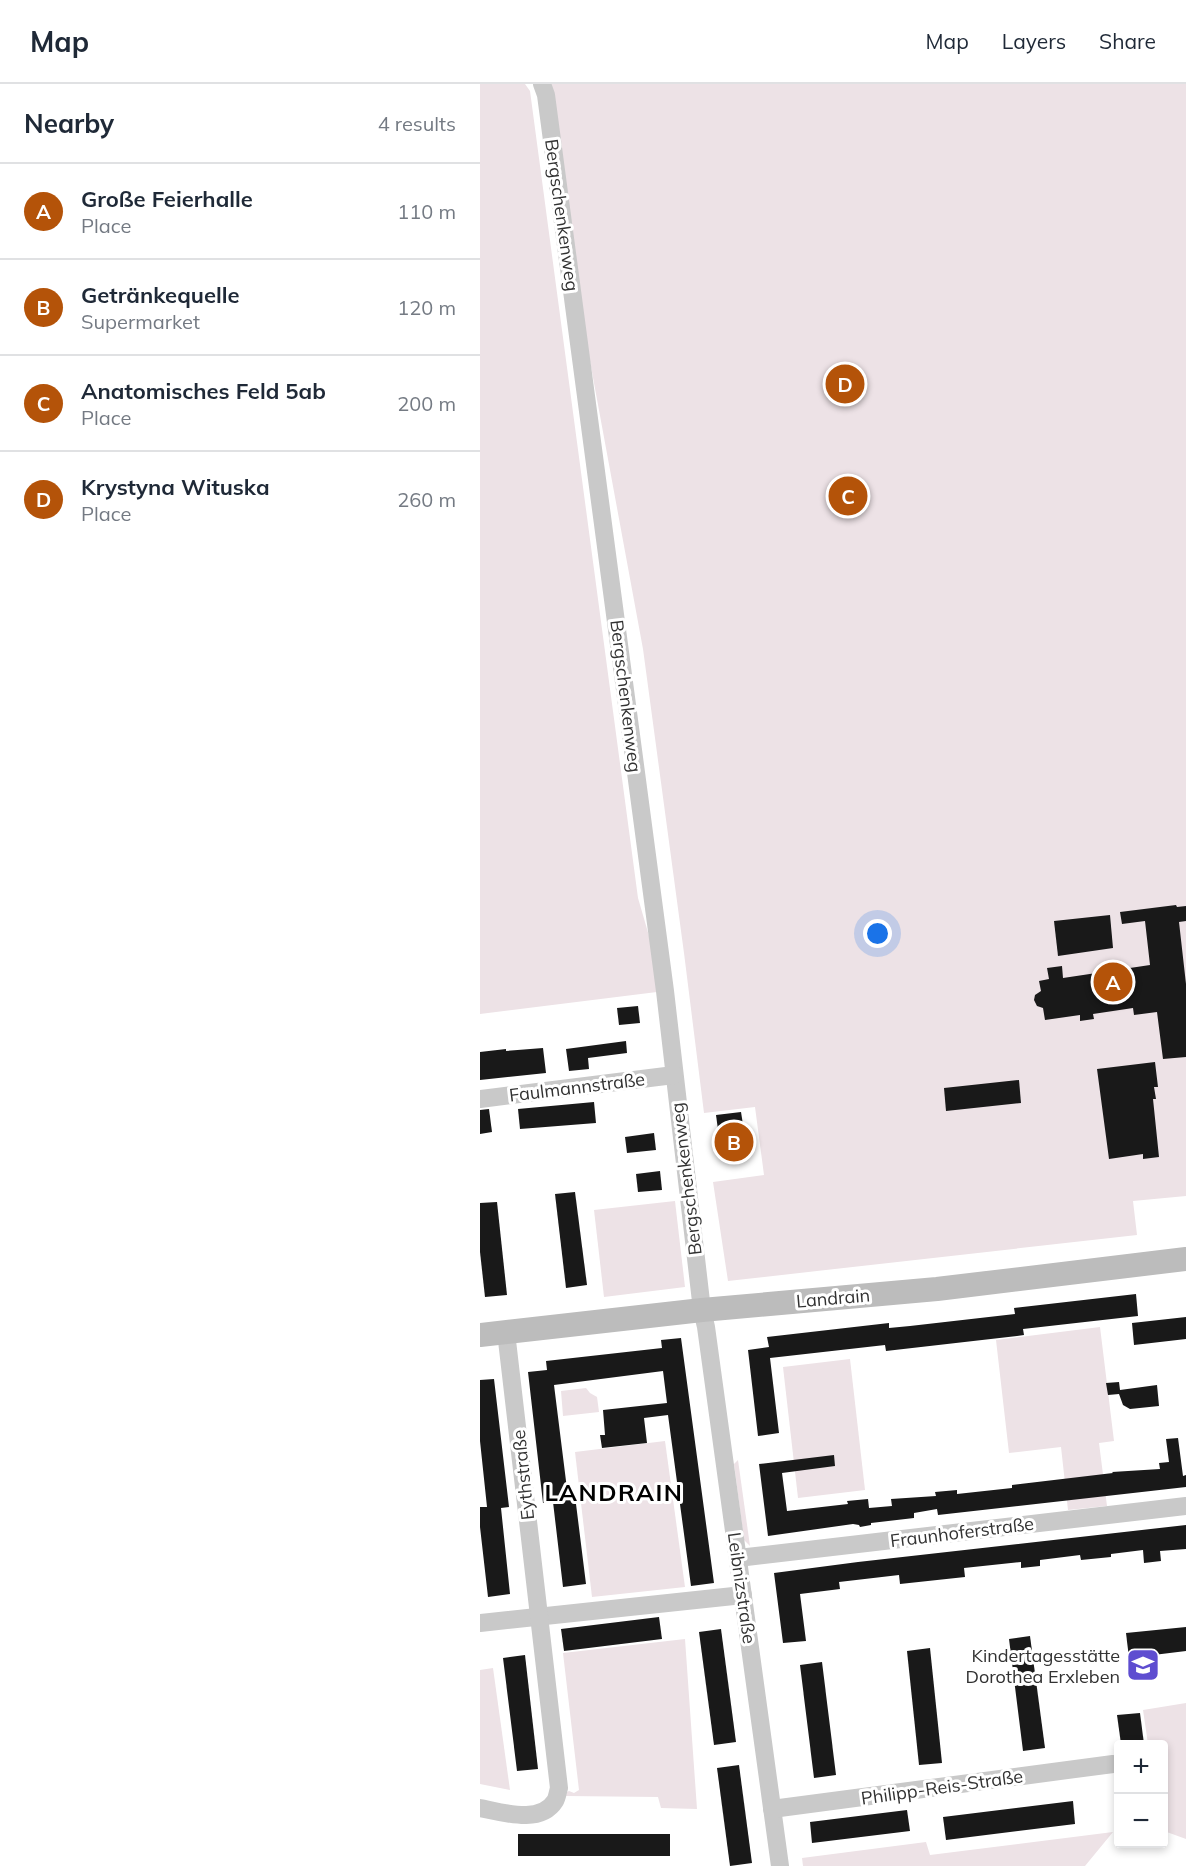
<!DOCTYPE html>
<html lang="en">
<head>
<meta charset="utf-8">
<style>
  body { margin:0; font-family:Mulish,sans-serif; background:#f2f2f3; color:#1f2937 }
  .controls { position:absolute; right:18px; bottom:18px; display:grid; overflow:hidden; border-radius:6px; box-shadow:0 3px 9px #0003 }
  .controls button { width:54px; height:54px; display:grid; place-items:center; padding:0; border:0; border-bottom:2px solid #e0e1e3; background:#fff; color:#1f2937; font:30px sans-serif }
  .you { position:absolute; left:398px; top:850px; width:21px; height:21px; margin:-15px; border:4px solid #fff; border-radius:50%; background:#1a73e8; box-shadow:0 0 0 9px #1a73e833 }
  .badge { display:grid; place-items:center; width:39px; height:39px; border-radius:50%; background:#b45309; color:#fff; font-size:20px; font-weight:700 }
  .pin { position:absolute; translate:-50% -50%; border:3px solid #fff; box-shadow:0 2px 6px #0006 }
  .list { margin:0; padding:0; list-style:none }
  h2 { display:flex; justify-content:space-between; align-items:center; height:78px; margin:0; padding:0 24px; font-size:26px }
  h2 small { font-size:20px; font-weight:400; color:#747a83 }
  .list li { display:grid; grid-template-columns:39px 1fr auto; gap:18px; align-items:center; box-sizing:border-box; height:96px; padding:0 24px; border-top:2px solid #e0e1e3 }
  .list b { display:block; font-size:22px; white-space:nowrap }
  .list p { margin:0; font-size:20px; white-space:nowrap; color:#747a83 }
  .list em { font-size:20px; font-style:normal; color:#747a83 }
  .map { position:relative; flex:none; width:706px; height:1782px; overflow:hidden }
  header { display:flex; align-items:center; gap:36px; box-sizing:border-box; height:84px; padding:0 30px; background:#fff; border-bottom:2px solid #e0e1e3 }
  header strong { font-size:28px }
  nav { display:flex; gap:33px; margin-inline-start:auto; font-size:21px }
  main { display:flex }
  aside { flex:1; background:#fff }
  .map>svg:first-child { display:block }
</style>
</head>
<body>
<header>
<strong>Map</strong>
<nav><a>Map</a><a>Layers</a><a>Share</a></nav>
</header>
<main>
<aside>
<h2>Nearby<small>4 results</small></h2>
<ul class="list">
<li><span class="badge">A</span><div><b>Große Feierhalle</b><p>Place</p></div><em>110 m</em></li>
<li><span class="badge">B</span><div><b>Getränkequelle</b><p>Supermarket</p></div><em>120 m</em></li>
<li><span class="badge">C</span><div><b>Anatomisches Feld 5ab</b><p>Place</p></div><em>200 m</em></li>
<li><span class="badge">D</span><div><b>Krystyna Wituska</b><p>Place</p></div><em>260 m</em></li>
</ul>
</aside>
<div class="map">
<svg width="706" height="1782" viewBox="0 0 706 1782">
  <rect width="100%" height="100%" fill="#fff"/>
  <g fill="#ede2e6">
    <path d="M0,0H45L50,7L158,814L185,907L0,930Z"/>
    <path d="M64,0H706V1112L653,1117L657,1151L248,1197L233,1098L284,1091L275,1023L224,1029L204,869L163,565L60,6Z"/>
    <path d="M195,1117L205,1203L124,1213L114,1126Z"/>
    <path d="M620,1243L634,1357L619,1359L627,1422L588,1426L581,1363L529,1369L516,1256Z"/>
    <path d="M370,1275L385,1406L318,1414L303,1283Z"/>
    <path d="M106,1304L110,1309L117,1313L119,1328L83,1332L81,1307Z"/>
    <path d="M185,1357L205,1503L112,1513L95,1368Z"/>
    <path d="M258,1376L270,1462L264,1456L254,1380Z"/>
    <path d="M205,1555L217,1725L181,1724L178,1713L86,1712L87,1708L89,1707L94,1709L99,1706L83,1569Z"/>
    <path d="M13,1584L30,1706L0,1700V1586Z"/>
    <path d="M706,1619V1755L684,1747V1660H668L663,1626Z"/>
    <path d="M633,1748L605,1782H323L322,1774L446,1758L450,1771Z"/>
  </g>
  <g fill="#191919">
    <path d="M696,821L697,823L706,822V837L699,838L706,900V973L683,975L677,928L654,931L653,924L613,930L614,935L600,937V931L565,936L563,924L557,922L554,916L555,911L561,907L559,897L569,895L567,884L582,882L583,894L670,881L665,837L642,840L640,828Z"/>
    <path d="M630,831L633,864L578,872L574,837Z"/>
    <path d="M158,922L160,939L139,941L137,924Z"/>
    <path d="M146,957L147,969L108,974L109,985L89,987L86,965Z"/>
    <path d="M63,964L66,989L0,996V968L26,965V967Z"/>
    <path d="M675,978L678,1003H674L676,1015H673L679,1073L663,1075V1070L629,1075L617,985Z"/>
    <path d="M539,996L541,1019L466,1027L464,1004Z"/>
    <path d="M114,1018L116,1039L40,1045L38,1025Z"/>
    <path d="M9,1025L12,1048L0,1050V1026Z"/>
    <path d="M261,1028L268,1072L242,1075L236,1031Z"/>
    <path d="M174,1049L176,1066L147,1069L145,1053Z"/>
    <path d="M180,1087L182,1106L158,1108L156,1090Z"/>
    <path d="M95,1108L107,1201L86,1204L75,1110Z"/>
    <path d="M17,1118L27,1211L5,1213L0,1168V1119Z"/>
    <path d="M656,1210L658,1232L543,1245L544,1251L537,1252L406,1267L405,1261L290,1274L299,1349L278,1352L268,1266L289,1263L287,1253L409,1239V1244L430,1242L535,1230L534,1224Z"/>
    <path d="M706,1233V1255L654,1261L652,1239Z"/>
    <path d="M201,1254L234,1499L211,1502L188,1331L164,1334L167,1359L122,1364L120,1351H125L123,1326L187,1319L183,1287L74,1301L88,1413L95,1412L106,1500L83,1503L73,1418L63,1419L48,1288L67,1286L66,1277L182,1264L181,1256Z"/>
    <path d="M14,1295L29,1423L21,1424L30,1510L8,1513L0,1443V1423H7L0,1357V1296Z"/>
    <path d="M639,1298L640,1306L677,1301L679,1322L650,1325L643,1321L639,1310L628,1311L626,1299Z"/>
    <path d="M698,1354L703,1392L706,1391V1403L458,1431L457,1425L434,1429V1434L391,1439V1441L380,1443L379,1441L373,1440L288,1452L279,1380L354,1371L355,1382L302,1389L307,1427L368,1420L367,1417L388,1415L389,1424L412,1422L411,1415L456,1412L455,1408L477,1406V1410L532,1404V1401L633,1389L632,1388L680,1385L679,1379L689,1378L686,1355Z"/>
    <path d="M706,1441V1465L680,1467L681,1477L664,1479L663,1466L631,1470V1473L601,1476L600,1471L560,1476V1482L541,1484V1478L484,1484L485,1493L420,1500L419,1491L359,1498L360,1505L320,1510L326,1557L303,1559L294,1489L378,1478Z"/>
    <path d="M179,1533L182,1555L84,1567L81,1545Z"/>
    <path d="M706,1543V1567L649,1574L646,1549Z"/>
    <path d="M241,1545L256,1658L234,1661L219,1548Z"/>
    <path d="M550,1552L565,1664L543,1667L529,1555Z"/>
    <path d="M450,1564L462,1679L439,1681L427,1567Z"/>
    <path d="M45,1571L58,1685L37,1687L23,1574Z"/>
    <path d="M342,1578L356,1691L334,1694L320,1581Z"/>
    <path d="M660,1629L664,1660H641L637,1631Z"/>
    <path d="M259,1681L272,1779L250,1782L237,1684Z"/>
    <path d="M593,1717L595,1740L466,1756L463,1733Z"/>
    <path d="M427,1726L430,1747L332,1759L330,1738Z"/>
    <rect x="38" y="1750" width="152" height="22"/>
  </g>
  <g fill="none" stroke-linecap="round" stroke-linejoin="round">
    <g stroke="#c9c9c9" stroke-width="18">
      <path d="M62,0L66,11L185,907L222,1226L226,1243L300,1782"/>
      <path d="M0,1015L194,991"/>
      <path d="M258,1474L706,1422"/>
      <path d="M0,1539L263,1511"/>
      <path d="M0,1724C22,1728 60,1741 75,1717C77,1714 78,1707 79,1704L26,1248"/>
      <path d="M292,1725L633,1680"/>
    </g>
    <path stroke="#bcbcbc" stroke-width="24" d="M0,1251L222,1226L457,1205L706,1175"/>
  </g>
  <defs>
    <g id="school-square" transform="scale(1.725)"><rect x="-9" y="-9" width="18" height="18" rx="4" fill="#5e4dd0" stroke="#fff"/><path d="M0-5L7-2L0 1L-7-2ZM-4 1L0 2.5L4 1V4Q0 6-4 4Z" fill="#fff"/></g>
  </defs>
  <g fill-rule="evenodd">
    <use href="#school-square" x="663" y="1581"/>
  </g>
  <g text-anchor="middle" dominant-baseline="central" stroke-width="6" stroke-linejoin="round" paint-order="stroke">
    <g font-size="18" fill="#323232" stroke="#fff">
      <text transform="translate(82 131) rotate(82)">Bergschenkenweg</text>
      <text transform="translate(146 612) rotate(83)">Bergschenkenweg</text>
      <text transform="translate(97 1003) rotate(-7)">Faulmannstraße</text>
      <text transform="translate(206 1095) rotate(-97)">Bergschenkenweg</text>
      <text transform="translate(353 1214) rotate(-5)">Landrain</text>
      <text transform="translate(43 1391) rotate(-96)">Eythstraße</text>
      <text transform="translate(482 1448) rotate(-7)">Fraunhoferstraße</text>
      <text transform="translate(262 1504) rotate(82)">Leibnizstraße</text>
      <text transform="translate(462 1703) rotate(-8)">Philipp-Reis-Straße</text>
    </g>
    <g font-size="18" fill="#323232" stroke="#fff" text-anchor="end">
      <text x="640" y="1571">Kindertagesstätte<tspan x="640" dy="21">Dorothea Erxleben</tspan></text>
    </g>
    <g font-size="24" font-weight="bold" letter-spacing="1.5" fill="#000" stroke="#fff">
      <text x="134" y="1408">LANDRAIN</text>
    </g>
  </g>
</svg>
<div class="controls">
<button>+</button>
<button>−</button>
</div>
<div class="you"></div>
<div class="pin badge" style="left:633px;top:898px">A</div>
<div class="pin badge" style="left:254px;top:1058px">B</div>
<div class="pin badge" style="left:368px;top:412px">C</div>
<div class="pin badge" style="left:365px;top:300px">D</div>
</div>
</main>
</body>
</html>
